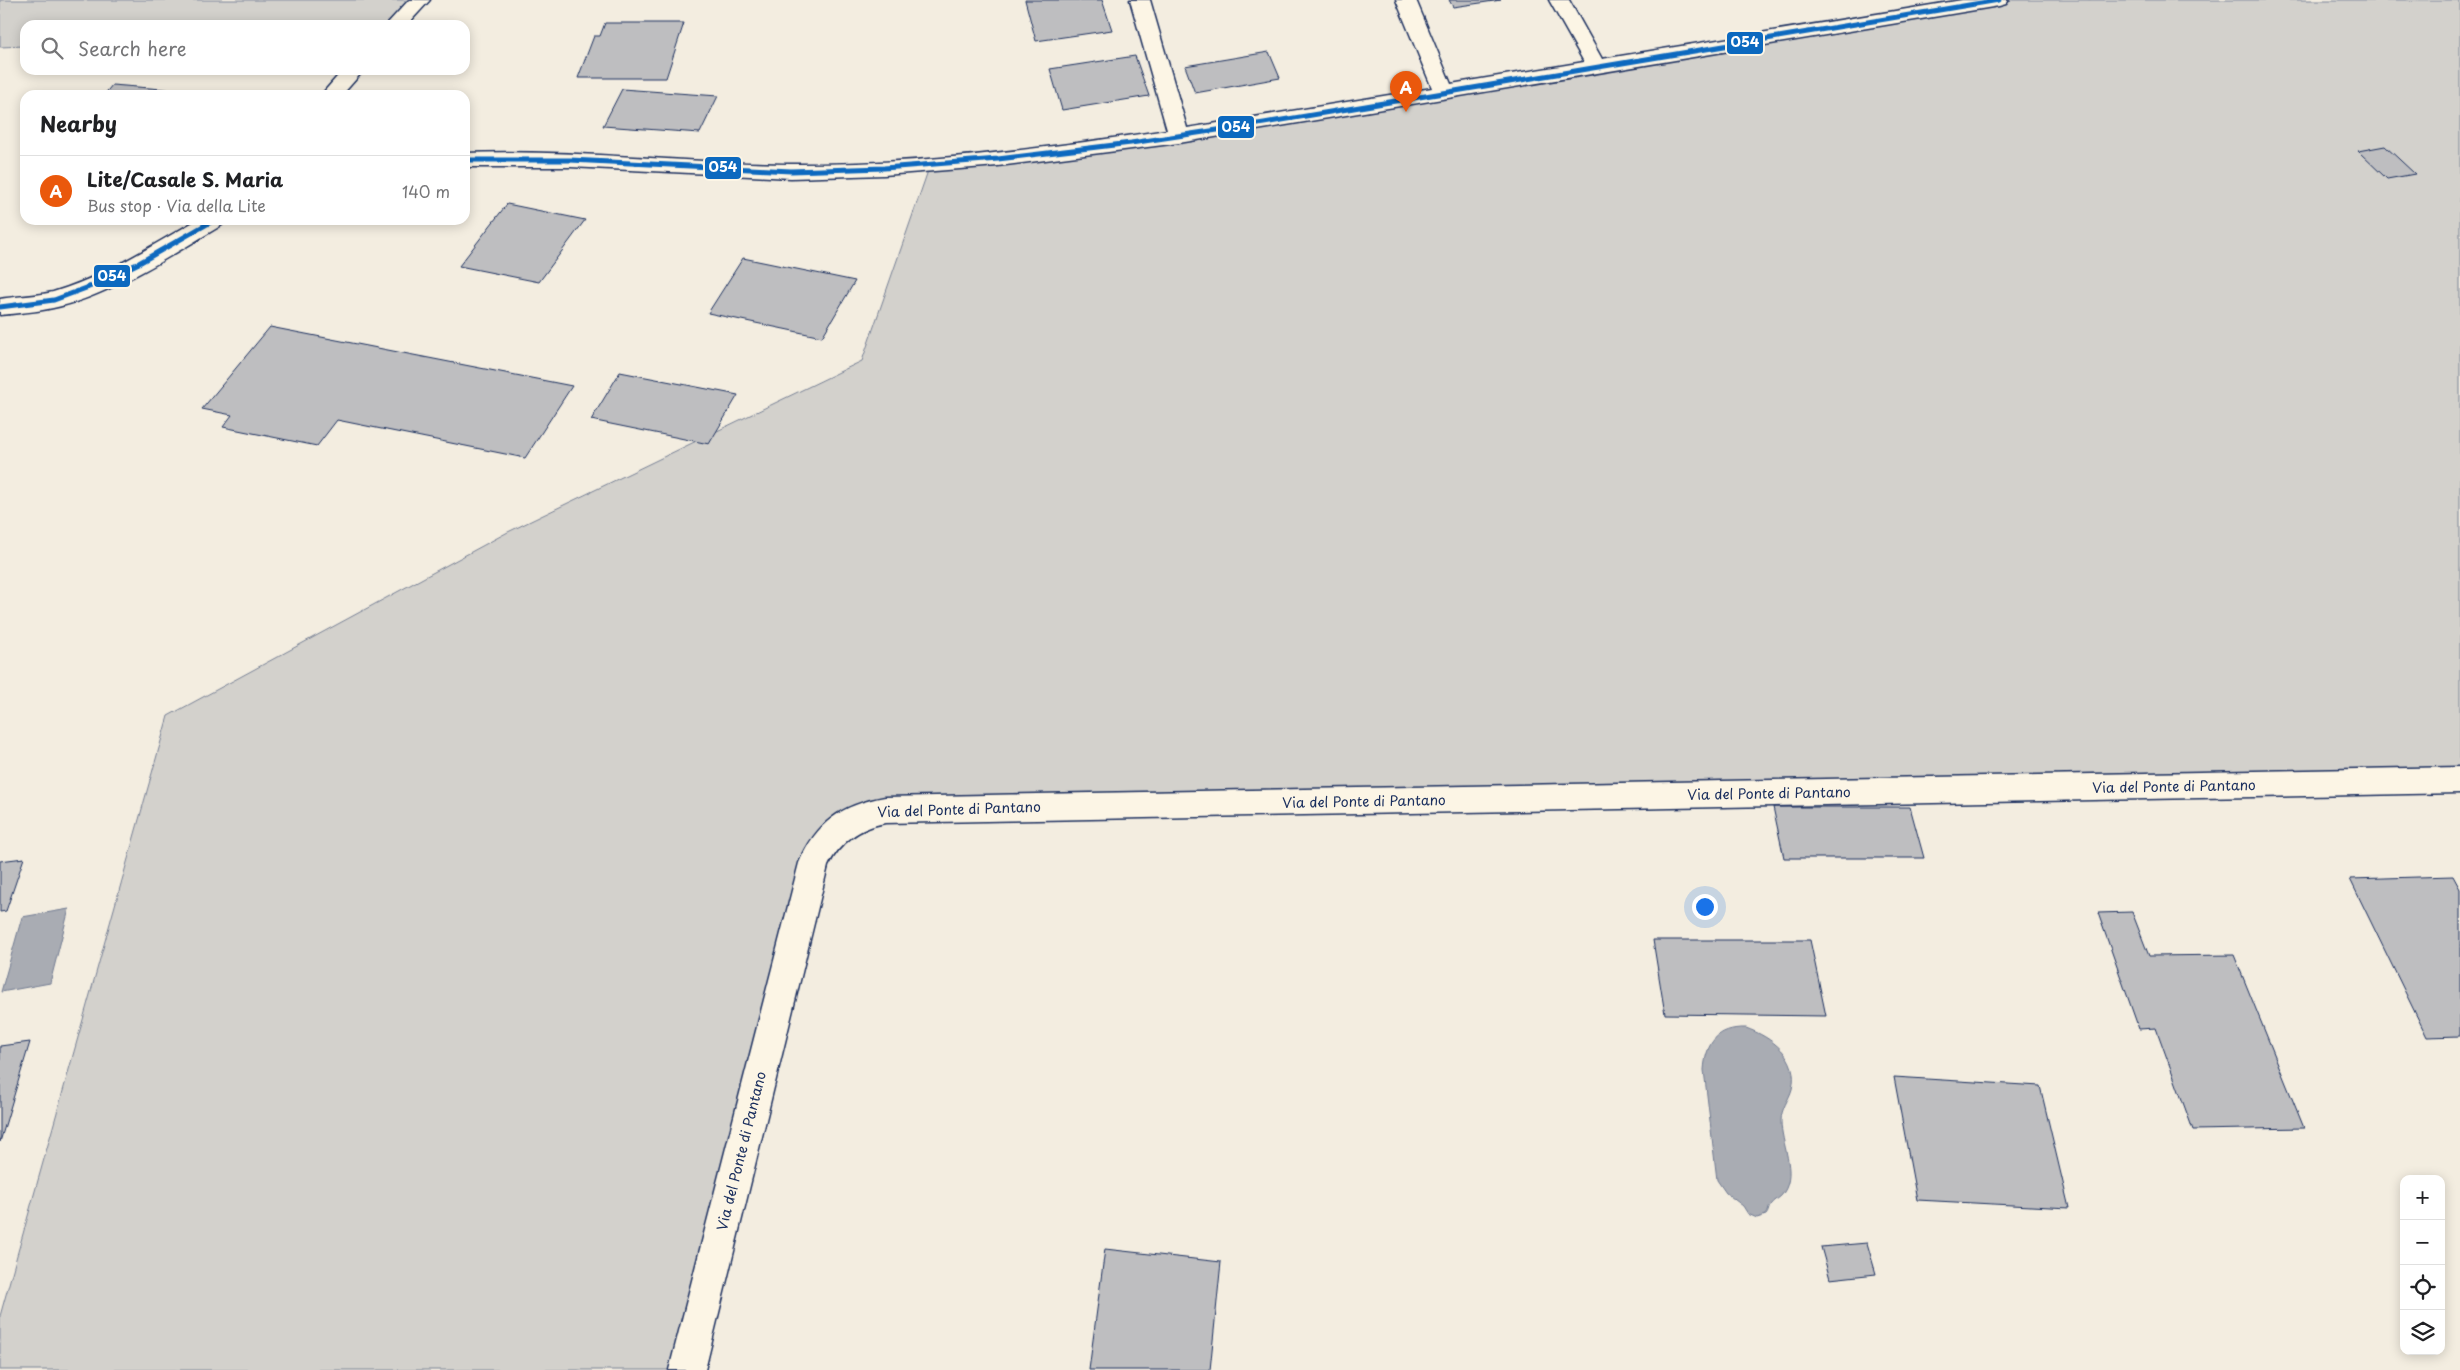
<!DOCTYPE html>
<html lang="en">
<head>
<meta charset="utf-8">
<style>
  body { margin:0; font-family:"Playpen Sans",sans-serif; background:#f6f6f6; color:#202124 }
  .controls { position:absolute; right:15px; bottom:15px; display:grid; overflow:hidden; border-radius:10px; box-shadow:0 2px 12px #0003 }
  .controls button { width:45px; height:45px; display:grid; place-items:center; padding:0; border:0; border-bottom:1px solid #e0e0e0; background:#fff; color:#202124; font:25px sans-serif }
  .you { position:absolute; left:1704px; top:906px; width:18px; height:18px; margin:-12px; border:4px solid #fff; border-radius:50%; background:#1a73e8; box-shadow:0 0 0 8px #1a73e833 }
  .badge { display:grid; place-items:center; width:32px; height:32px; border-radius:50%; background:#ea580c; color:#fff; font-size:16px; font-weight:700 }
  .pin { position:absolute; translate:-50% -41px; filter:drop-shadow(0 1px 2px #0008) }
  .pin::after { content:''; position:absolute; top:26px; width:18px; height:15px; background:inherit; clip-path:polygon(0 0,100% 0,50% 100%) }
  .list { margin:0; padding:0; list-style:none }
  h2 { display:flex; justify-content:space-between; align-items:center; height:65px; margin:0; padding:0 20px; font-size:21px }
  h2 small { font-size:16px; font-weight:400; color:#757577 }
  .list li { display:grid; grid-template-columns:32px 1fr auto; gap:15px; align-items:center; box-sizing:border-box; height:70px; padding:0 20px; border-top:1px solid #e0e0e0 }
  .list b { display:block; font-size:19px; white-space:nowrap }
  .list p { margin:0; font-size:16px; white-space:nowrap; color:#757577 }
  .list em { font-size:16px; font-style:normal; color:#757577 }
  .icon { flex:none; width:28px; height:28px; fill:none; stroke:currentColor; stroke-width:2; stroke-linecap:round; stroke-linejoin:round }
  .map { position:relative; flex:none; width:2460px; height:1370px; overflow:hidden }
  .search { position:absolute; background:#fff; box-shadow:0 2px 12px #0003; left:20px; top:20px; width:450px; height:55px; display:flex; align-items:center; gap:12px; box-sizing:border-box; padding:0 18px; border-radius:15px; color:#757577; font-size:19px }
  .panel { position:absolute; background:#fff; box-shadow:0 2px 12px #0003; left:20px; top:90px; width:450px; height:135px; border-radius:15px }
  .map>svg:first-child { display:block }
</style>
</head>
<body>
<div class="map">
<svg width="2460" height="1370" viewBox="0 0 2460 1370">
  <rect width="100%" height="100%" fill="#f3ede0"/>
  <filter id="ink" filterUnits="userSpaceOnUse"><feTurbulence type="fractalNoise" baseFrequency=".02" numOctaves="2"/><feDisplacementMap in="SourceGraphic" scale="10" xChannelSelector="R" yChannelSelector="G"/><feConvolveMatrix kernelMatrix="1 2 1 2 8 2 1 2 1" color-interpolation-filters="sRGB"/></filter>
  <g filter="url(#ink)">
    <g fill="#d3d1cc" stroke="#778095">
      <path d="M0,0H420L397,25H25V46L0,47Z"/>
      <path d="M1999,0H2460V780L885,810L834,832L687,1370H0V1316L168,716L508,532L862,361L930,165L984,160Z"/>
    </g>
    <g fill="#a9acb3" stroke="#707a91">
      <path d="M69,909L50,983L1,992L22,917Z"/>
      <path d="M1746,1028C1771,1037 1800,1057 1792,1089C1789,1100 1781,1108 1781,1121C1781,1143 1797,1172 1784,1192C1781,1198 1774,1200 1771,1205C1768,1208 1769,1212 1766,1215L1757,1218L1748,1214L1743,1206L1726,1193L1717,1180L1704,1070C1706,1043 1717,1027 1746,1028Z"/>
    </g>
    <g fill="#bebec0" stroke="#1b2f5e">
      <path d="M1025,0H1102L1112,30L1036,41Z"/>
      <path d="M1449,0H1501L1453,7Z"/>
      <path d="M605,23H684L666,78H578L594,36H600Z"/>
      <path d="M1269,52L1280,78L1195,93L1185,66Z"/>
      <path d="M1135,56L1149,96L1062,110L1050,69Z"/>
      <path d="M112,85L175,90L172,95H104Z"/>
      <path d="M622,89L718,96L700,133L603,126Z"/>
      <path d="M2385,146L2415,174L2387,179L2358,151Z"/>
      <path d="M507,204L585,220L539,282L459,266Z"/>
      <path d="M743,258L855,281L822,337L708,313Z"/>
      <path d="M270,327L572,386L525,458L337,420L317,446L223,427L232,415L202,409Z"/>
      <path d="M620,372L738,395L709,444L591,420Z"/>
      <path d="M1773,807H1910L1924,858H1784Z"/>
      <path d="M24,858L6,911L0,912V861Z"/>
      <path d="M2453,876L2460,889V1036L2427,1037L2350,879Z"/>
      <path d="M2132,912L2149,956L2234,955L2304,1128L2193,1130L2156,1028L2139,1029L2098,913Z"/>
      <path d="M1653,940H1810L1826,1016L1665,1014Z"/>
      <path d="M30,1042L0,1142V1046Z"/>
      <path d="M1894,1077L2040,1086L2069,1208L1917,1200Z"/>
      <path d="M1867,1243L1876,1274L1830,1279L1821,1247Z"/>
      <path d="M1105,1249L1221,1262L1210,1370H1089Z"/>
    </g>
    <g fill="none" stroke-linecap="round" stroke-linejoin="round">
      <g stroke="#1b2f5e" stroke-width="3">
        <g id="minor">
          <path d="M409,0H430L407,25H386Z"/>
          <path d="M1130,0H1150L1187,128L1432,88L1396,0H1416L1451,84L1584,62L1549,0H1569L1602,59L1962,0H2009L2006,4L1999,6L1179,143L998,166L884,175L791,178L570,167H465V153C574,149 682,163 790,164C916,165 1043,149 1167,130Z"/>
          <path d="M343,70H364L342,95H321Z"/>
          <path d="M197,220H225L222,225C175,253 106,298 53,308C36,312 18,313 0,315V299C17,296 37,296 53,292C104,277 151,246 197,220Z"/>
          <path d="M2460,767V793L885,823C859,828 840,842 828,866L705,1370H669L799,863C817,822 841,805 885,797Z"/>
        </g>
      </g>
      <use href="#minor" fill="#fcf5e5" fill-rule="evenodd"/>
      <g stroke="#fcf5e5" stroke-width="8">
        <g id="bus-1">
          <path d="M465,160H570L791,171L884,168L998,159L1131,143L1264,123L1999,0"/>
          <path d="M0,307L54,300L89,287L139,263L214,220"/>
        </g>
      </g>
      <use href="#bus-1" stroke="#0c69bf" stroke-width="5"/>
    </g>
  </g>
  <g text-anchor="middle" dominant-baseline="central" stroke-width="4" stroke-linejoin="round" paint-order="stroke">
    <g font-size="14" fill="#1b2f5e" stroke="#fcf5e5">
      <text transform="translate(2174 786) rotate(-1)">Via del Ponte di Pantano</text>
      <text transform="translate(1769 793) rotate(-1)">Via del Ponte di Pantano</text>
      <text transform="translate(1364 801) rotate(-1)">Via del Ponte di Pantano</text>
      <text transform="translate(959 809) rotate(-2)">Via del Ponte di Pantano</text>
      <text transform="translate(741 1151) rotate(-76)">Via del Ponte di Pantano</text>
    </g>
  </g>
  <g stroke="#fcf5e5" stroke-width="2">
    <rect x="1726" y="31" width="38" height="24" rx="5" fill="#0c69bf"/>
    <rect x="1217" y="115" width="38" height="24" rx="5" fill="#0c69bf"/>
    <rect x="704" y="156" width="38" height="24" rx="5" fill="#0c69bf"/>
    <rect x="93" y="264" width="38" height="24" rx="5" fill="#0c69bf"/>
  </g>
  <g font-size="14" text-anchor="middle" font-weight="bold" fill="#fff">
    <text x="1745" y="47">054</text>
    <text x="1236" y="132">054</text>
    <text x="723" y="172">054</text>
    <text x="112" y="281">054</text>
  </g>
</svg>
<div class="controls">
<button>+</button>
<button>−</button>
<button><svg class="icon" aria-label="locate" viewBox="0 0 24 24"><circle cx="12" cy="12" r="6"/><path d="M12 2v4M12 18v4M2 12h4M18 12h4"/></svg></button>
<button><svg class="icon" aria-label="layers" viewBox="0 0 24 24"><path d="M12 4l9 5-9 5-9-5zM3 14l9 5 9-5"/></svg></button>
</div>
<div class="you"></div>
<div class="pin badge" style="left:1406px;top:112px">A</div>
<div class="search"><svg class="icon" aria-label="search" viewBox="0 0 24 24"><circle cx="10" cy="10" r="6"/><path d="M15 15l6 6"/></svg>Search here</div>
<section class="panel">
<h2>Nearby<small></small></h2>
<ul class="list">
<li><span class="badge">A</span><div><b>Lite/Casale S. Maria</b><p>Bus stop · Via della Lite</p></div><em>140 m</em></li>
</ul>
</section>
</div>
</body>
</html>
